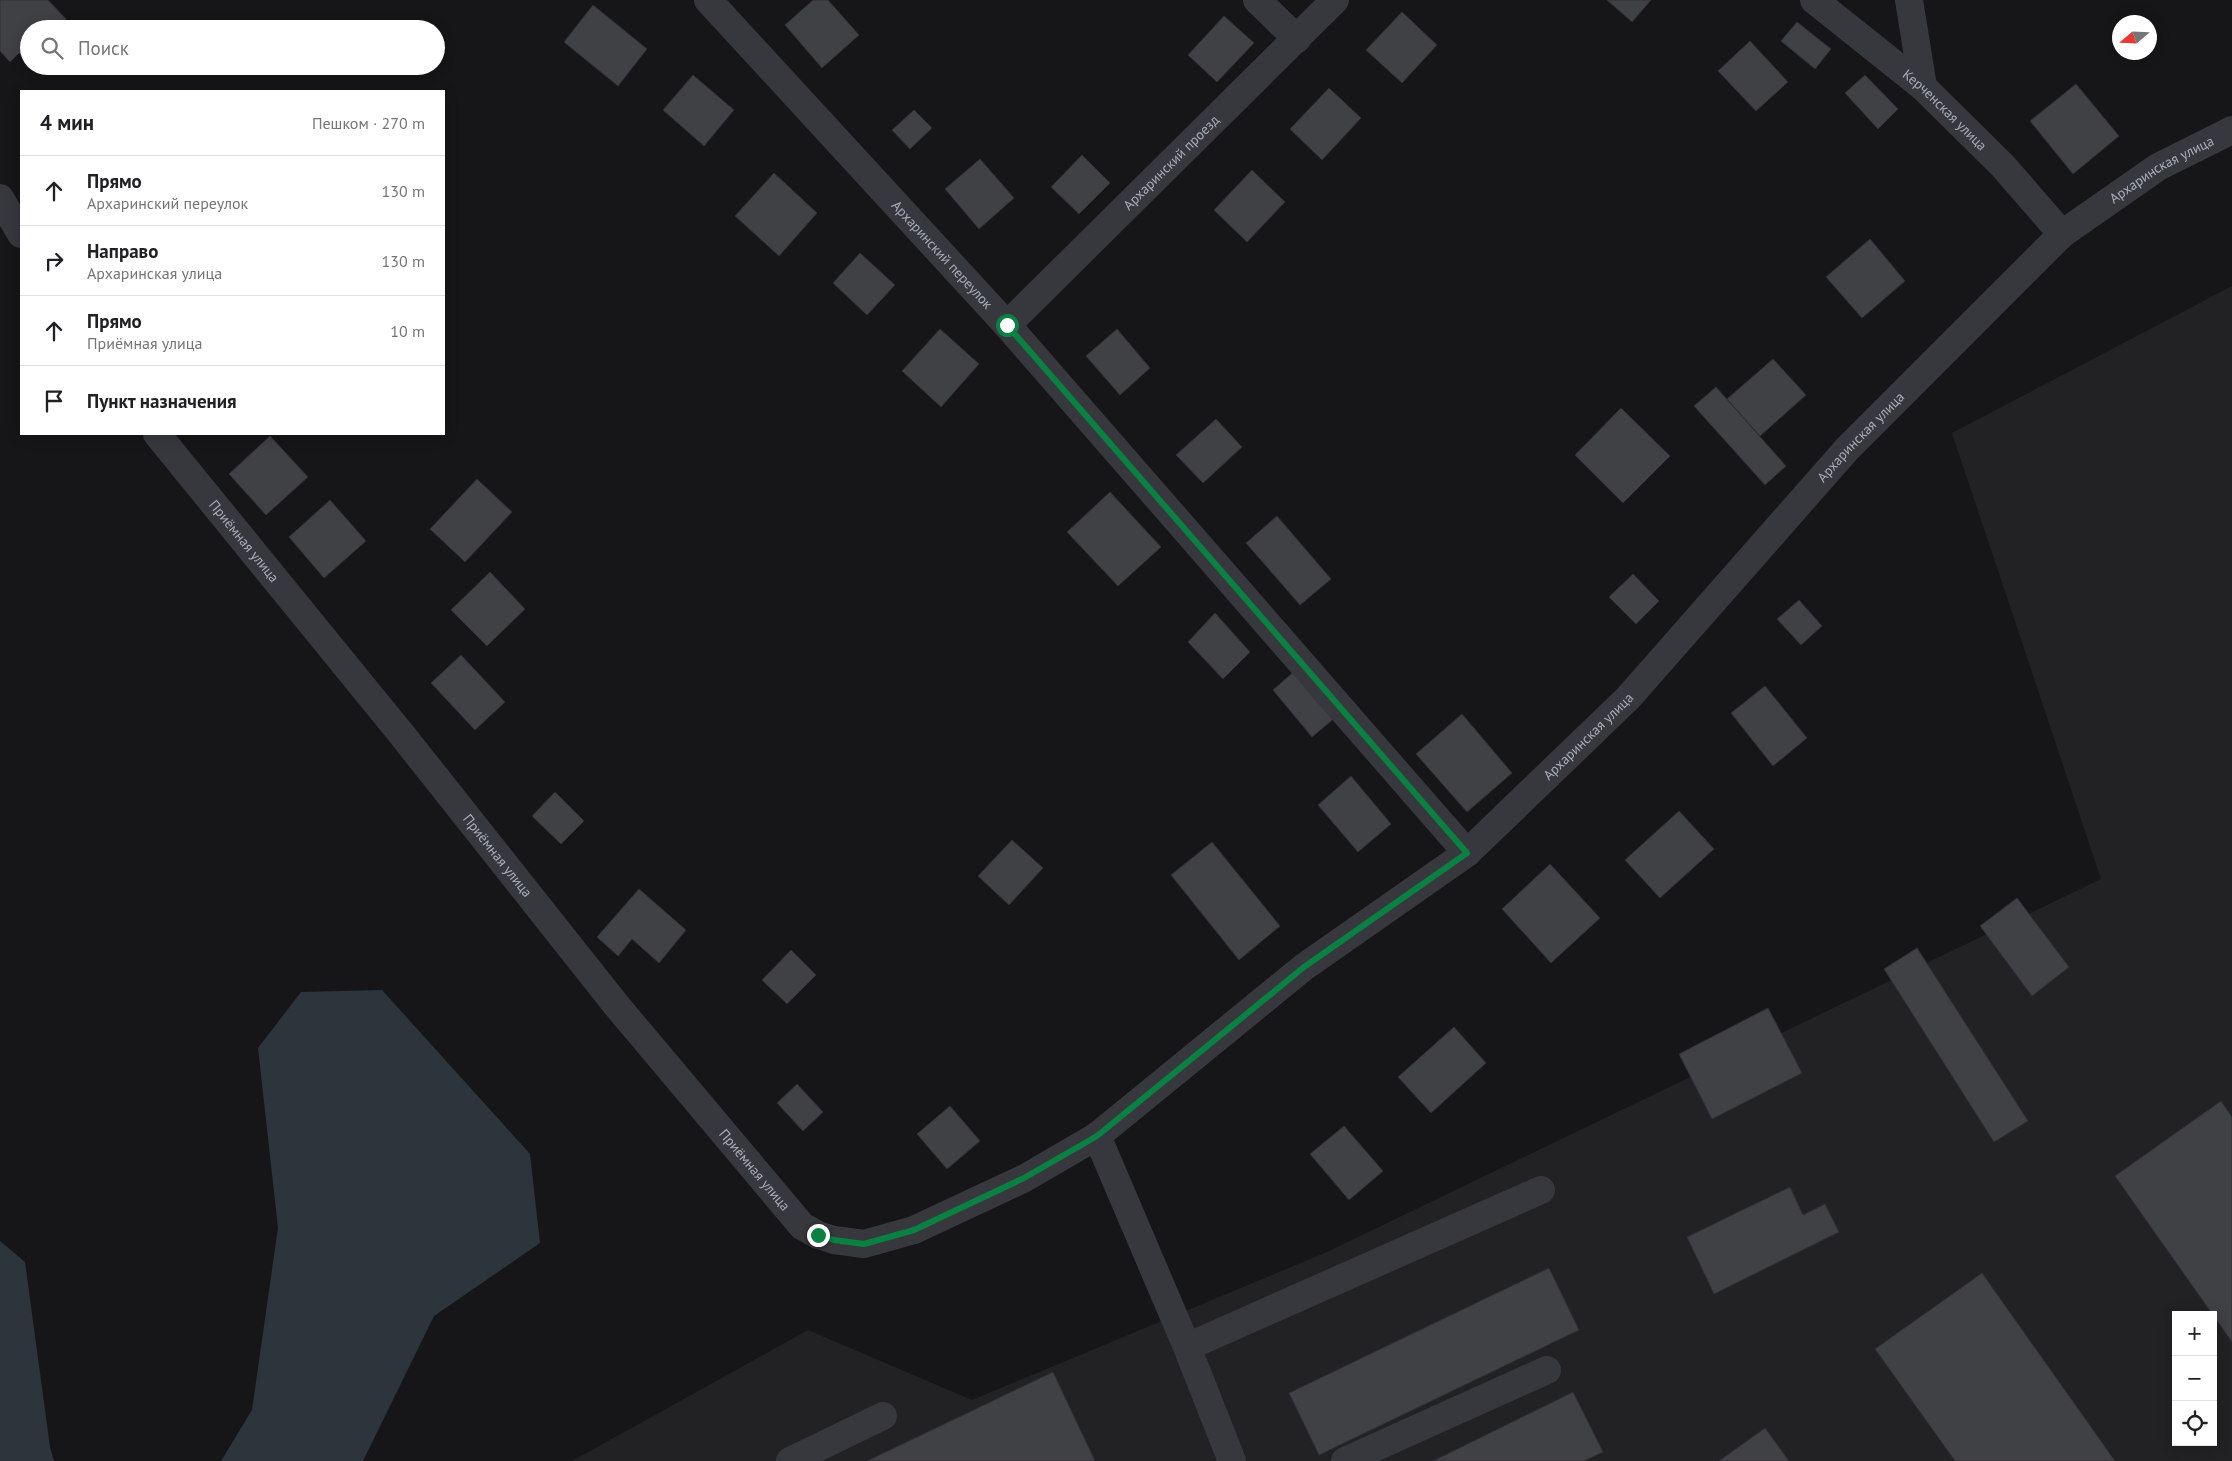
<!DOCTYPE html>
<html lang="ru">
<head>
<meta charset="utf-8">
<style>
  body { margin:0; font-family:"PT Sans",sans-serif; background:#f2f2f2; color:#202124 }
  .controls { position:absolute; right:15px; bottom:15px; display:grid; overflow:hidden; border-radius:0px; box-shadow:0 2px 12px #0003 }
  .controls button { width:45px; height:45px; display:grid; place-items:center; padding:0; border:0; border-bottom:1px solid #e0e0e0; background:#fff; color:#202124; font:25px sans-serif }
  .compass { position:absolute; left:2112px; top:15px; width:45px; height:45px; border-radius:50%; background:#fff; box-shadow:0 2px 12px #0003; rotate:251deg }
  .stop { position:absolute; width:15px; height:15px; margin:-11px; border:4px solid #0b8043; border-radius:50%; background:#fff }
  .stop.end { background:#0b8043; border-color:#fff; box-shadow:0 1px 5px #0008 }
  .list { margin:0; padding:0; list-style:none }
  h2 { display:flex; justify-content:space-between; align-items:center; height:65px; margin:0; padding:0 20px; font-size:21px }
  h2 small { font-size:16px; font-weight:400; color:#757577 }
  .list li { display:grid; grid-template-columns:32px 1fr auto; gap:15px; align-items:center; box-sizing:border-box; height:70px; padding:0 20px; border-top:1px solid #e0e0e0 }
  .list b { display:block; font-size:19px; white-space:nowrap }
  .list p { margin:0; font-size:16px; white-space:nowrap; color:#757577 }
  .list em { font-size:16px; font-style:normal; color:#757577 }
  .icon { flex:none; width:28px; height:28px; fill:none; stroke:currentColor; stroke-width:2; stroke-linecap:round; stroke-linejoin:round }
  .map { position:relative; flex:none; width:2232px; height:1461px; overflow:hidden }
  .search { position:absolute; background:#fff; box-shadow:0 2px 12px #0003; left:20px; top:20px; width:425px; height:55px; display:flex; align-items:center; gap:12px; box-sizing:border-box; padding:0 18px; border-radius:28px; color:#757577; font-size:19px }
  .panel { position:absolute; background:#fff; box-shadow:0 2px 12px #0003; left:20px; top:90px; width:425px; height:345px; border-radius:0px }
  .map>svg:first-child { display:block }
</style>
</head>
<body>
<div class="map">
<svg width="2232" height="1461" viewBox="0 0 2232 1461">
  <rect width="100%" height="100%" fill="#161618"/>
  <path fill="#222225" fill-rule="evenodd" d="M2232,286V1461H572L808,1330L972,1400L1327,1252L2101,879L1952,433ZM2176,1315H2213V1442H2176Z"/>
  <g fill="#2c353c">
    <path d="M382,990L530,1154L540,1243L434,1316L363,1461H221L252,1410L278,1228L258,1048L301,992Z"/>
    <path d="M0,1241L25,1262L50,1447L54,1461H0Z"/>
  </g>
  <g fill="#404145" stroke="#303034">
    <path d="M0,0H48L66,19L56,29H29V55L24,59L19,53L10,62L0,51Z"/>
    <path d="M813,0H828L859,35L822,68L785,25Z"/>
    <path d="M1607,0H1651L1632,22Z"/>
    <path d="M593,5L647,49L618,86L564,42Z"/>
    <path d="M1402,12L1437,45L1402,83L1366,50Z"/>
    <path d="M1224,16L1254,43L1217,82L1188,55Z"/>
    <path d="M1797,22L1831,49L1815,69L1781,41Z"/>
    <path d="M1750,41L1788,82L1756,111L1718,71Z"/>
    <path d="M693,75L734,110L704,146L663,110Z"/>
    <path d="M1865,75L1898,109L1878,129L1845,93Z"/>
    <path d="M2076,84L2119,136L2073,174L2030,121Z"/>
    <path d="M1329,88L1361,118L1322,160L1290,129Z"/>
    <path d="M914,110L932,128L910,149L892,130Z"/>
    <path d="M1082,155L1110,183L1079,214L1051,187Z"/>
    <path d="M980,159L1014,198L979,229L945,189Z"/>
    <path d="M1252,170L1285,202L1247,242L1214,210Z"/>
    <path d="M774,173L817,213L779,256L735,216Z"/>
    <path d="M1870,239L1905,281L1862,318L1826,277Z"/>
    <path d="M860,253L895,285L867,315L833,283Z"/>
    <path d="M940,329L979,364L941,407L902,371Z"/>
    <path d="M1117,329L1150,368L1120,395L1086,356Z"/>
    <path d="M1773,359L1806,395L1760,436L1727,399Z"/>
    <path d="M1716,387L1786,466L1765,485L1694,406Z"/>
    <path d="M1621,408L1670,456L1623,503L1575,455Z"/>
    <path d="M1216,419L1242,447L1203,483L1176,455Z"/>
    <path d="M270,436L308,477L266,515L229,474Z"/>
    <path d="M477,479L512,512L465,562L430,529Z"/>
    <path d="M1110,492L1161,547L1118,586L1067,532Z"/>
    <path d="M330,500L366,541L324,578L289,537Z"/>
    <path d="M1277,516L1331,579L1300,605L1246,543Z"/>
    <path d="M490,572L525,609L487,646L451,610Z"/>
    <path d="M1633,574L1659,601L1636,624L1609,597Z"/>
    <path d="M1799,600L1822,626L1801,645L1777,619Z"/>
    <path d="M1215,613L1250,652L1223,679L1188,642Z"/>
    <path d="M461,655L505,702L475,730L431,683Z"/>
    <path d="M1297,669L1337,716L1312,737L1273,690Z"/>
    <path d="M1765,686L1807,738L1773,766L1731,713Z"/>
    <path d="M1462,714L1512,773L1467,812L1416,754Z"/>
    <path d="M1351,776L1391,824L1358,852L1318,805Z"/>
    <path d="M555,792L584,821L561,844L532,816Z"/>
    <path d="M1679,811L1714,849L1660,898L1625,860Z"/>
    <path d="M1012,840L1043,868L1009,905L978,876Z"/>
    <path d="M1212,842L1280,926L1239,960L1171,875Z"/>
    <path d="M1550,864L1600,918L1551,963L1502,909Z"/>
    <path d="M639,889L686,930L659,963L632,939L618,956L597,937Z"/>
    <path d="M2017,898L2069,967L2032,996L1980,926Z"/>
    <path d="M1917,948L2028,1121L1994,1142L1884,969Z"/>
    <path d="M791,950L816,975L787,1004L762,980Z"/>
    <path d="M1768,1008L1802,1073L1712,1119L1679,1054Z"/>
    <path d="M1454,1027L1486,1063L1431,1113L1398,1077Z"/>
    <path d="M797,1084L823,1112L803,1131L777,1103Z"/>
    <path d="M2221,1101L2232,1117V1342L2115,1176Z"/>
    <path d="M950,1106L980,1141L947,1169L917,1134Z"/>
    <path d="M1344,1126L1383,1171L1349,1200L1310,1154Z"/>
    <path d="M1790,1187L1803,1215L1825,1204L1839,1232L1714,1294L1687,1237Z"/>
    <path d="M1549,1268L1579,1330L1319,1455L1289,1393Z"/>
    <path d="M1982,1273L2115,1461H1955L1875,1349Z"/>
    <path d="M1053,1372L1095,1461H867Z"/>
    <path d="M1573,1392L1603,1452L1584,1461H1433Z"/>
    <path d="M1765,1428L1789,1461H1719Z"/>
  </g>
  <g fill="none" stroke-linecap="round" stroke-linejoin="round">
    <g stroke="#37383d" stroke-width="28">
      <path id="s1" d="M708,0L1007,325L1467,853"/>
      <path d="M1257,0L1297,39"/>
      <path id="s2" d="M1814,0L1923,87L2003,166L2062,234"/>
      <path d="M1909,0L1923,87"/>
      <path d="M0,198L21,234"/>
      <path id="s3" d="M1007,325L1335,0"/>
      <path id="s4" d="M157,434L403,736L617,1006L802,1226L818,1235L834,1240L864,1244L914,1230L1025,1178L1097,1136L1304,967L1467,853L1628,698L1847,449L2062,234L2158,167L2232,130"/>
      <path d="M1097,1136L1187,1347L1232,1461"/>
      <path d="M1187,1347L1541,1190"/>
      <path d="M790,1461L883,1416"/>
      <path d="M1345,1461L1547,1370"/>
    </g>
  </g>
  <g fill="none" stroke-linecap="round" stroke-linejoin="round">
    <path stroke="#0b8043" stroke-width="6" d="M818,1235L834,1240L864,1244L914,1230L1024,1178L1097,1136L1304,967L1467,853L1007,325"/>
  </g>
  <g text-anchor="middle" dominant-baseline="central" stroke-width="5" stroke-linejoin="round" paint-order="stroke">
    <g font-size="14" fill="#a8adb8" stroke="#111113">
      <text stroke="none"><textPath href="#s2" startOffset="171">Керченская улица</textPath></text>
      <text stroke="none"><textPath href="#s3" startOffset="231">Архаринский проезд</textPath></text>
      <text stroke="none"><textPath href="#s4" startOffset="2789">Архаринская улица</textPath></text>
      <text stroke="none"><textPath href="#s1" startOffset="346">Архаринский переулок</textPath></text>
      <text stroke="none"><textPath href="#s4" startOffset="2384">Архаринская улица</textPath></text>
      <text stroke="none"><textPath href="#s4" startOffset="138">Приёмная улица</textPath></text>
      <text stroke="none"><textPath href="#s4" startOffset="1979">Архаринская улица</textPath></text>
      <text stroke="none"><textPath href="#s4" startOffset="542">Приёмная улица</textPath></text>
      <text stroke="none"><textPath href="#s4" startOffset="948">Приёмная улица</textPath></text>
    </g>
  </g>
</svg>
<div class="controls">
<button>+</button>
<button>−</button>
<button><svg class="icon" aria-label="locate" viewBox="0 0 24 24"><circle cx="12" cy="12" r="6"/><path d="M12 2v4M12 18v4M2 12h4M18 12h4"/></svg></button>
</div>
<svg class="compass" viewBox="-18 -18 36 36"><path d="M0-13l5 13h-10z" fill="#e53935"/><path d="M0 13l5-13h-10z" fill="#757577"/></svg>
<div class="stop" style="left:1007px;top:325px"></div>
<div class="stop end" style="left:818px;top:1235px"></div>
<div class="search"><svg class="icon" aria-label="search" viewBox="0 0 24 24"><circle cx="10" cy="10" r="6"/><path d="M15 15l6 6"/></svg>Поиск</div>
<section class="panel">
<h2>4 мин<small>Пешком · 270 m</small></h2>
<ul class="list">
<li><svg class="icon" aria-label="ahead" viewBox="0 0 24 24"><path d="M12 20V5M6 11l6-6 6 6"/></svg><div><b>Прямо</b><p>Архаринский переулок</p></div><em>130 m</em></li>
<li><svg class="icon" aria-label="right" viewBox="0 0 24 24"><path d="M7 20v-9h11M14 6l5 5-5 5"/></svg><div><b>Направо</b><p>Архаринская улица</p></div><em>130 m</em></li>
<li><svg class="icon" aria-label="ahead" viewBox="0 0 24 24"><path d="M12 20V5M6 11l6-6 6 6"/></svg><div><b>Прямо</b><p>Приёмная улица</p></div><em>10 m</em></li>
<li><svg class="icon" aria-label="arrive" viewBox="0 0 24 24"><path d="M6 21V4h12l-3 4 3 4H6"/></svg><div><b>Пункт назначения</b></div></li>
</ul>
</section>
</div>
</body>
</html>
